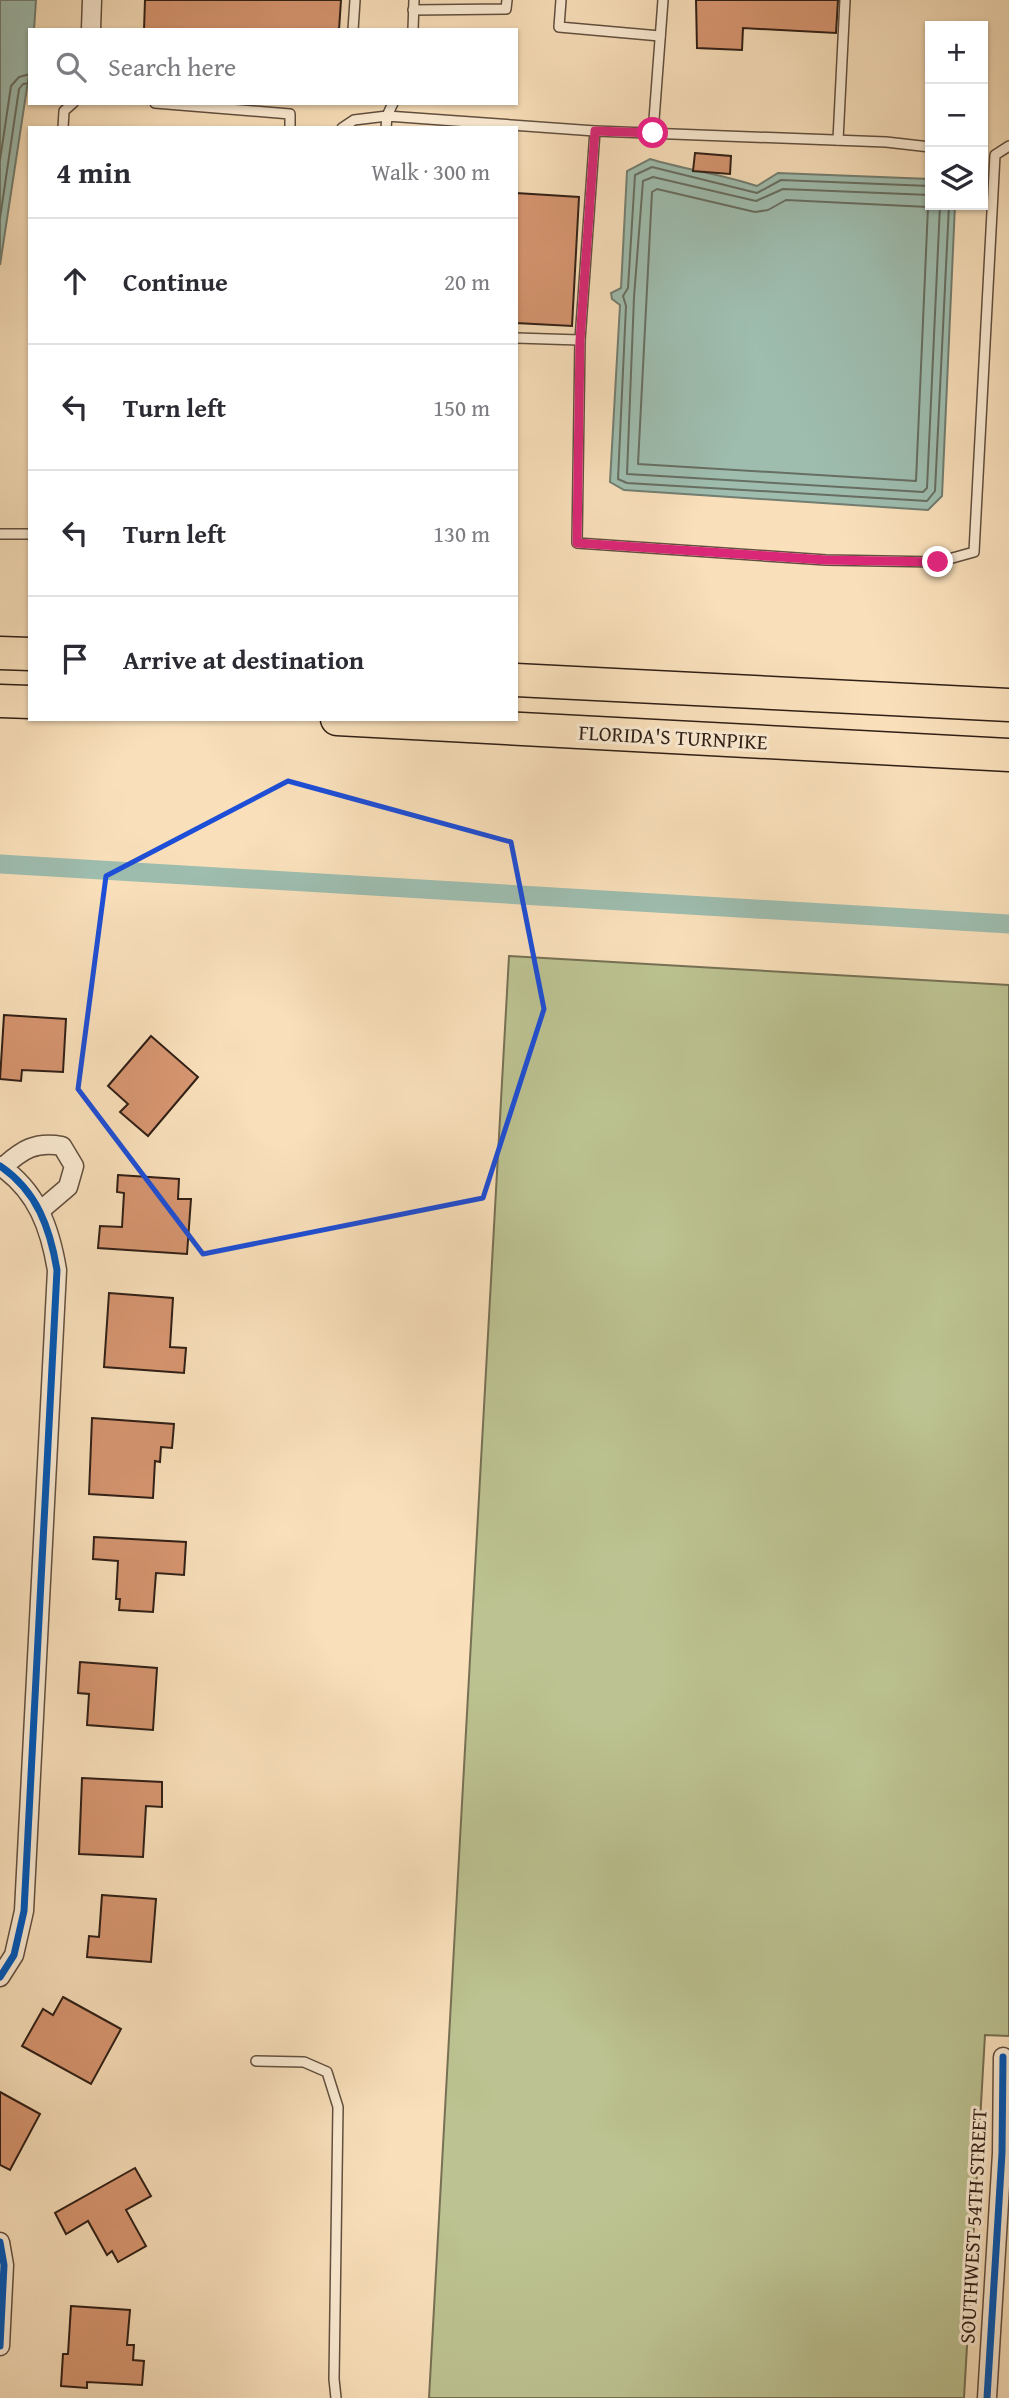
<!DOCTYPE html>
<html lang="en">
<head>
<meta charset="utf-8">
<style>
  body { margin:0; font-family:"Gentium Book Plus",serif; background:#f7f7f7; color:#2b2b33 }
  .controls { position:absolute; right:21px; top:21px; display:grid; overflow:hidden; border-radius:0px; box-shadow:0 2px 5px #0004 }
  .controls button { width:63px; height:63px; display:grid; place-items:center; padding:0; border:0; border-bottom:2px solid #e1e1e2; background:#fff; color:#2b2b33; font:35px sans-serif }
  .stop { position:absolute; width:21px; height:21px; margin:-16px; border:5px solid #db2777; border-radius:50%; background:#fff }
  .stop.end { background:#db2777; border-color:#fff; box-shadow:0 2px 7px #0008 }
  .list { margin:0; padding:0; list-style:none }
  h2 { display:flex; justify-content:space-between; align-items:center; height:91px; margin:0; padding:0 28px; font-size:30px }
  h2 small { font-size:23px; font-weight:400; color:#7c7c81 }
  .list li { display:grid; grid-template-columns:46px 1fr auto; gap:21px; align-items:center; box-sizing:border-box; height:126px; padding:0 28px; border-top:2px solid #e1e1e2 }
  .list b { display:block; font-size:26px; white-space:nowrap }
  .list em { font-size:23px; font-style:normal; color:#7c7c81 }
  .icon { flex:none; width:38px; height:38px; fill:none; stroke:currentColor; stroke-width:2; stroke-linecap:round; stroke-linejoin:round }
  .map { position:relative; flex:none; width:1009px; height:2398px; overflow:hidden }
  .search { position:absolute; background:#fff; box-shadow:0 2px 5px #0004; left:28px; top:28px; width:490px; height:77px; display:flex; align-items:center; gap:18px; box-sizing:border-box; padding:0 24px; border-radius:0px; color:#7c7c81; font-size:26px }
  .panel { position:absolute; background:#fff; box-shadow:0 2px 5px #0004; left:28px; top:126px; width:490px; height:595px; border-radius:0px }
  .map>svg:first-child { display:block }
</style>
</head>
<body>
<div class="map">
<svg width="1009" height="2398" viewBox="0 0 1009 2398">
  <rect width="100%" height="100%" fill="#f9e0bb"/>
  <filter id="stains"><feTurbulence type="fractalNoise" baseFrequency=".00286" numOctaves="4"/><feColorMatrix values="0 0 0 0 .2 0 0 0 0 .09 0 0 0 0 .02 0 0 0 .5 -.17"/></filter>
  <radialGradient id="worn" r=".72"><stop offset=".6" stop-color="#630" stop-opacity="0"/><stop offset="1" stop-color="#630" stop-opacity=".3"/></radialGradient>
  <path fill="#bcc291" stroke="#767054" stroke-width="2" d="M509,956L1009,985V2036L985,2035L964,2398H429Z"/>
  <g fill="#9ebdaf" stroke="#727e72" stroke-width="2">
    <path d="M0,0H36L34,30H30V68L0,265Z"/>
    <path d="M650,159C686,170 722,174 757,186L778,173L930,179V205H955L942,496L928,510L624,490L610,482L620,305L612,299L611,293L621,288L627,171Z"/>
  </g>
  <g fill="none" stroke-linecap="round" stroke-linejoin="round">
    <g stroke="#676e62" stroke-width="2">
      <path d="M0,160L11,86L19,77L30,74"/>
      <path d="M930,186L781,180L757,193L652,167L635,175L628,288L623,296L626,306L618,479L627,483L927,501L935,491L949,205"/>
      <path d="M657,189L755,212L768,210L786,200L928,207L916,481L638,464L652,192Z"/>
      <path d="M930,195L783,189L756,201L653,177L643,181L634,297L627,474L923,492L927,488L940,205"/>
      <path d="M0,218L19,89L23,84L30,83"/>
    </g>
    <path stroke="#9ebdaf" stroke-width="19" d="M0,864L1009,924"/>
  </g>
  <g fill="#d79671" stroke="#301f16" stroke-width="2">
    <path d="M145,0H341L339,30H144Z"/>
    <path d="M696,0H838L836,33L743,28L742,50L697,48Z"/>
    <path d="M695,153L731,156L730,174L693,171Z"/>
    <path d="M516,193L579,197L572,326L516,323Z"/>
    <path d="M4,1015L66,1019L63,1072L22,1070L21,1081L0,1079Z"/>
    <path d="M151,1036L198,1077L148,1136L120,1112L128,1104L108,1086Z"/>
    <path d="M118,1175L179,1179L178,1199H191L187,1254L98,1248L100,1226L122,1227L124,1193L117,1192Z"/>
    <path d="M109,1293L173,1298L170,1347L186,1348L184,1373L104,1367Z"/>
    <path d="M92,1418L174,1424L172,1448L161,1447L160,1462L155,1461L153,1498L89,1494Z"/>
    <path d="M94,1537L186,1542L184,1575L156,1573L153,1612L119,1610L120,1599H116L118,1561L93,1559Z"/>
    <path d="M80,1662L157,1668L153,1730L87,1725L89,1694L78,1693Z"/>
    <path d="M82,1778L162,1782V1807L146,1806L143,1857L79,1854Z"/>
    <path d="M102,1895L156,1899L151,1962L87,1957L89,1936L99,1937Z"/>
    <path d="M63,1997L121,2029L91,2084L22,2046L43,2009L53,2015Z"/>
    <path d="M0,2092L40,2114L10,2170L0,2165Z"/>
    <path d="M135,2168L151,2196L126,2210L146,2246L118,2262L112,2251L107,2255L88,2221L66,2234L55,2213Z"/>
    <path d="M71,2306L130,2310L127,2345H134L133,2360L144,2361L142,2385L87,2382V2388L61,2386L63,2354H68Z"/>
  </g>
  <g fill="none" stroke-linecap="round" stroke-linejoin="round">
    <g stroke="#624f3f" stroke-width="12">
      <g id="lane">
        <path d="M561,0L559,27L660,36"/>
        <path d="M413,10L506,9L507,0"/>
        <path d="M353,30L355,0"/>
        <path d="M413,30L414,0"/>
        <path d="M155,103L290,114V128"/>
        <path d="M63,128L64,111L73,103"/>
        <path d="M342,128L354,120L387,116L393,103"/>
        <path d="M386,128L387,116L595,131"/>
        <path d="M653,133L663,0"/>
        <path d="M838,140L845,0"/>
        <path d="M930,147L886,142L595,131L580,340L577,543L826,560L938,562L974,552L995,155L1009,146"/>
        <path d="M516,338L580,340"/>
        <path d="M0,534H30"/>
        <path d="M256,2061L304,2062L327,2072L338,2107L334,2379L336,2398"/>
      </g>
    </g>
    <g stroke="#624f3f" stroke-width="21">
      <g id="street">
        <path d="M91,29L92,0"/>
        <path d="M0,1166C37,1191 50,1228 57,1270L24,1911L14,1955L0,1977"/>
        <path d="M3,1167C22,1150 35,1141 62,1146L74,1166L68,1187L41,1210"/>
        <path d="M0,2242L4,2265L0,2346"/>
        <path d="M987,2398L1002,2153L1003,2057"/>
      </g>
    </g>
    <g stroke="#301f16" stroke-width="35">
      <g id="highway">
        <path d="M0,653L30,654"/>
        <path d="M516,680L1009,705"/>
        <path d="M0,701L30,702"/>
        <path d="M337,719L1009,755"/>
      </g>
    </g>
    <use href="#lane" stroke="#fbebd3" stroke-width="9"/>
    <use href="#street" stroke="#fbebd3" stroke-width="18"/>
    <use href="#highway" stroke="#f9e0bb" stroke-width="32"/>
    <g stroke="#fbebd3" stroke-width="11">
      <g id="cycleway">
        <path d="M0,1166C37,1191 50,1228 57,1270L24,1911L14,1955L0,1977"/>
        <path d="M0,2242L4,2265L0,2346"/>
        <path d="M987,2398L1002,2153L1003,2057"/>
      </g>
    </g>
    <use href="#cycleway" stroke="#0057b8" stroke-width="7"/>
  </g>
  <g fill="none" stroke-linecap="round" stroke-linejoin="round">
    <path stroke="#db2777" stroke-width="9" d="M653,133L595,131L580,341L577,543L826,560L938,562"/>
  </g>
  <path fill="none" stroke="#1d4ed8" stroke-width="5" stroke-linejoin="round" d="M288,781L511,842L544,1009L483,1198L203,1254L78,1089L106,876Z"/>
  <g text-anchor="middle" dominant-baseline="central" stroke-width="6" stroke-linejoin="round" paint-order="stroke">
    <g font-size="21" fill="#301f16" stroke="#fbebd3">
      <text transform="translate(673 737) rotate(3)">FLORIDA'S TURNPIKE</text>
      <text transform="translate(973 2226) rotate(-87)">SOUTHWEST 54TH STREET</text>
    </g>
  </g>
  <rect width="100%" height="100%" filter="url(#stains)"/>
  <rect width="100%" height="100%" fill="url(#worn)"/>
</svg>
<div class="controls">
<button>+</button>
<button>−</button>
<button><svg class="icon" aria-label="layers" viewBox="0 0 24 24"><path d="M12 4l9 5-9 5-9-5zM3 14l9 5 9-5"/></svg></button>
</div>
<div class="stop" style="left:653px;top:133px"></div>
<div class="stop end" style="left:938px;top:562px"></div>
<div class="search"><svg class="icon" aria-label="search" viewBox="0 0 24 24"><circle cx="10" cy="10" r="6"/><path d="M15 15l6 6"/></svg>Search here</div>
<section class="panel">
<h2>4 min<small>Walk · 300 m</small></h2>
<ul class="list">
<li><svg class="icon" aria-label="ahead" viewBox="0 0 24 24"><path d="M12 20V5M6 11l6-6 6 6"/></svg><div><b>Continue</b></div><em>20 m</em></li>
<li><svg class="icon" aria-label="left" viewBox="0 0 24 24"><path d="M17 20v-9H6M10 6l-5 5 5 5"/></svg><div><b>Turn left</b></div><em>150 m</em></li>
<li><svg class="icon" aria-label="left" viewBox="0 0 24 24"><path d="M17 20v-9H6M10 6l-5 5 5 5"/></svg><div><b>Turn left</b></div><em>130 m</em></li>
<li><svg class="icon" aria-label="arrive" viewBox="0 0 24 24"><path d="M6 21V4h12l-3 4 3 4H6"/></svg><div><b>Arrive at destination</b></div></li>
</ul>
</section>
</div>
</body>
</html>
